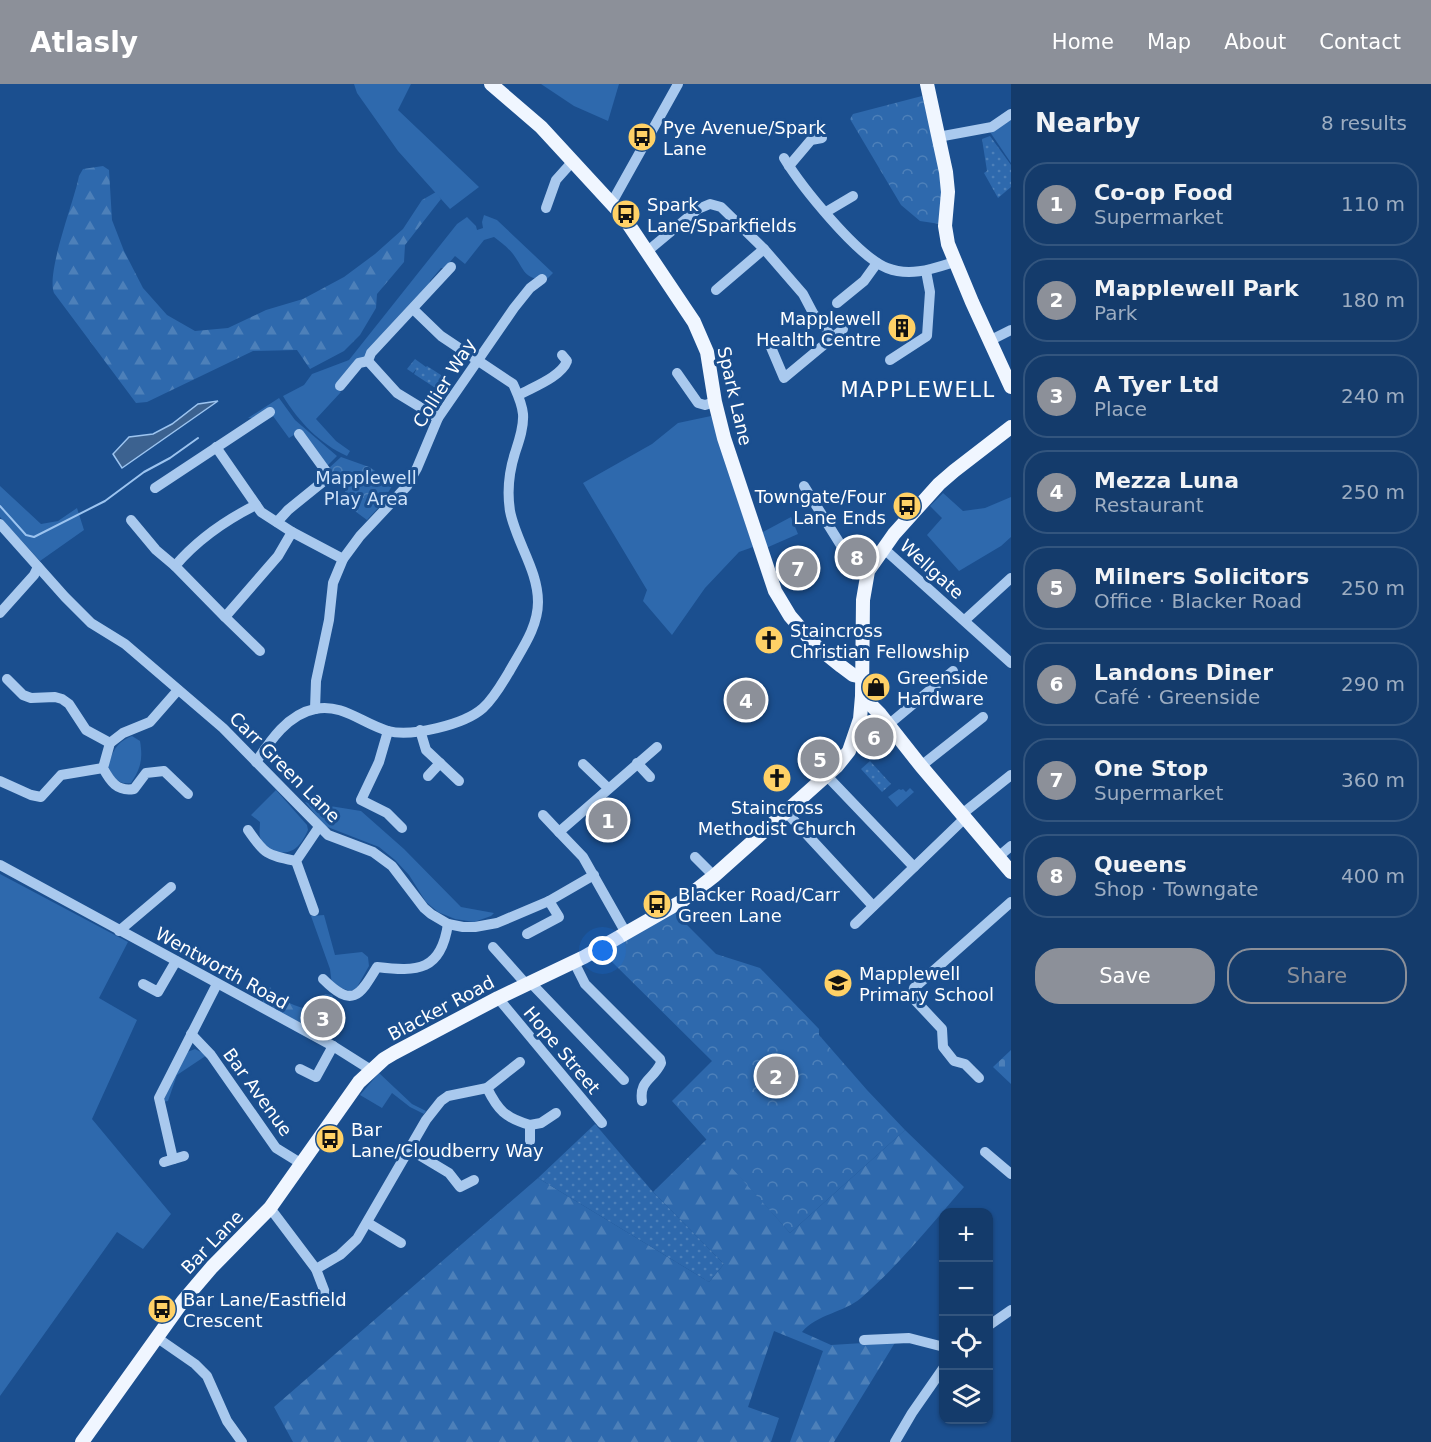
<!DOCTYPE html>
<html lang="en">
<head>
<meta charset="utf-8">
<style>
  body { margin:0; font-family:"DejaVu Sans",sans-serif; background:#214673; color:#f1f3f6 }
  .controls { position:absolute; right:18px; bottom:18px; display:grid; overflow:hidden; border-radius:12px; box-shadow:0 2px 4px #0004 }
  .controls button { width:54px; height:54px; display:grid; place-items:center; padding:0; border:0; border-bottom:2px solid #33557e; background:#143b6b; color:#f1f3f6; font:30px sans-serif }
  .you { position:absolute; left:603px; top:867px; width:21px; height:21px; margin:-15px; border:4px solid #fff; border-radius:50%; background:#1a73e8; box-shadow:0 0 0 9px #1a73e833 }
  .badge { display:grid; place-items:center; width:39px; height:39px; border-radius:50%; background:#8c9099; color:#fff; font-size:20px; font-weight:700 }
  .pin { position:absolute; translate:-50% -50%; border:3px solid #fff; box-shadow:0 2px 6px #0006 }
  .list { margin:0; padding:0; list-style:none }
  h2 { display:flex; justify-content:space-between; align-items:center; height:78px; margin:0; padding:0 24px; font-size:26px }
  h2 small { font-size:20px; font-weight:400; color:#9dadc1 }
  .list li { display:grid; grid-template-columns:39px 1fr auto; gap:18px; align-items:center; box-sizing:border-box; height:84px; margin:0 12px 12px; padding:0 12px; border:2px solid #33557e; border-radius:24px }
  .list b { display:block; font-size:22px; white-space:nowrap }
  .list p { margin:0; font-size:20px; white-space:nowrap; color:#9dadc1 }
  .list em { font-size:20px; font-style:normal; color:#9dadc1 }
  .actions { display:flex; gap:12px; padding:18px 24px }
  .actions a { flex:1; padding:14px 0; border:2px solid #8c9099; border-radius:24px; text-align:center; font-size:21px; color:#8c9099 }
  .actions .main { background:#8c9099; color:#fff }
  .icon { flex:none; width:33px; height:33px; fill:none; stroke:currentColor; stroke-width:2; stroke-linecap:round; stroke-linejoin:round }
  .map { position:relative; flex:none; width:1011px; height:1358px; overflow:hidden }
  header { display:flex; align-items:center; gap:36px; box-sizing:border-box; height:84px; padding:0 30px; background:#8c9099; color:#fff }
  header strong { font-size:28px }
  nav { display:flex; gap:33px; margin-inline-start:auto; font-size:21px }
  main { display:flex }
  aside { flex:1; background:#143b6b }
  .map>svg:first-child { display:block }
</style>
</head>
<body>
<header>
<strong>Atlasly</strong>
<nav><a>Home</a><a>Map</a><a>About</a><a>Contact</a></nav>
</header>
<main>
<div class="map">
<svg width="1011" height="1358" viewBox="0 0 1011 1358">
  <defs>
    <pattern id="forest-firs" width="22" height="20" patternUnits="userSpaceOnUse" patternTransform="scale(1.5)"><rect width="22" height="20" fill="#2e69ad"/><path d="M5 1l3.5 6h-7zM16 11l3.5 6h-7z" fill="#4d80b9"/></pattern>
    <pattern id="cemetery-stones" width="16" height="16" patternUnits="userSpaceOnUse" patternTransform="scale(1.5)"><rect width="16" height="16" fill="#2e69ad"/><path d="M2 7V4a2 2 0 0 1 4 0v3zM10 15v-3a2 2 0 0 1 4 0v3z" fill="#4d80b9"/></pattern>
    <pattern id="park-crowns" width="20" height="18" patternUnits="userSpaceOnUse" patternTransform="scale(1.5)"><rect width="20" height="18" fill="#2e69ad"/><path d="M2 6a3 3 0 1 1 6 0M12 15a3 3 0 1 1 6 0" fill="none" stroke="#4d80b9"/></pattern>
    <pattern id="garden-dots" width="8" height="8" patternUnits="userSpaceOnUse" patternTransform="scale(1.5)"><rect width="8" height="8" fill="#2e69ad"/><path d="M2 2h.1M6 6h.1" fill="none" stroke="#4d80b9" stroke-width="1.8" stroke-linecap="round"/></pattern>
  </defs>
  <rect width="100%" height="100%" fill="#1b4f8f"/>
  <g fill="#2e69ad">
    <path d="M354,0H411L398,26L479,103L450,125L398,67L357,9Z"/>
    <path d="M541,0H619L608,37L574,22Z"/>
    <path d="M1011,36V79L990,48Z"/>
    <path d="M484,131L497,136L553,189L546,196C523,195 525,186 513,170C507,163 501,158 494,153L484,156L465,180L455,172L445,184H441L430,197L429,202L367,272L336,303L341,308L316,335L336,357L350,367L347,372C320,360 298,337 283,312L304,301L312,290L349,276L457,140L467,133L476,142L477,146L483,144L482,138Z"/>
    <path d="M279,314L295,336L337,372L325,384L297,349L289,354L270,328L260,334H248Z"/>
    <path d="M711,332L753,463L739,468L705,504L672,551L643,517L647,506L583,399L652,360L678,339Z"/>
    <path d="M0,402L41,440L58,437L77,424L84,446L40,477L0,433Z"/>
    <path d="M943,409L963,427L985,424L1011,413V453L1001,462L959,487L927,451L942,434L930,422Z"/>
    <path d="M791,433L798,450L766,464L761,449Z"/>
    <path d="M132,652L140,657C143,675 141,684 131,699C118,701 113,694 108,682C113,666 117,658 132,652Z"/>
    <path d="M910,704L914,708L897,723L888,713L899,705L901,706L903,705L906,708Z"/>
    <path d="M276,706L307,741L308,746C305,753 300,762 293,766C281,772 264,767 260,753C259,749 260,743 260,738L251,731Z"/>
    <path d="M305,718L361,727L404,765L461,823L494,829L491,832L474,838L455,835L438,828L426,818L409,791L395,776L379,763L325,742Z"/>
    <path d="M0,790L128,858L99,914L137,936L92,1035L171,1130L143,1165L117,1148L0,1312Z"/>
    <path d="M324,831L335,871L362,868L368,873L369,882L356,905L350,907L332,901L330,885L311,832Z"/>
    <path d="M195,965L207,971L177,991L168,1017L163,1018L185,969Z"/>
    <path d="M379,989L412,1020L426,1027L424,1030L410,1023L392,1009L382,1024L360,1011Z"/>
  </g>
  <g fill="url(#forest-firs)">
    <path d="M103,82L109,86L112,136L124,167L143,204L167,231L195,247L228,244L266,226L303,215L344,193L375,170L403,145L422,116L436,108L441,115L405,161L404,178L377,210L376,224L360,251L344,267L310,285L297,266L253,267L147,318L136,319L54,209C46,188 74,118 79,92L83,85Z"/>
    <path d="M270,903C275,913 300,927 312,924C319,922 321,915 325,910L332,911L335,917L334,923L330,926L325,922L306,941L261,921Z"/>
    <path d="M905,1046L964,1103C931,1141 899,1181 861,1214C843,1229 817,1230 802,1248L831,1261L896,1257L834,1358H790L823,1267L774,1247L748,1323L779,1334L771,1358H293L274,1323L538,1094L709,1198L724,1180L653,1108L707,1055L790,1149Z"/>
  </g>
  <path fill="url(#cemetery-stones)" d="M1011,966V1000L993,983Z"/>
  <g fill="url(#park-crowns)">
    <path d="M922,12L942,87L944,107L940,140L920,137L901,121L850,35L853,30Z"/>
    <path d="M341,373L369,383L394,399L378,424L367,436L344,419L350,414L328,385Z"/>
    <path d="M673,827L716,870L760,884L819,945V951L867,1006L905,1046L790,1149L672,1017L712,977L603,869Z"/>
  </g>
  <g fill="url(#garden-dots)">
    <path d="M990,52L1011,81V103L998,114L984,89L987,87L982,55Z"/>
    <path d="M415,275L426,283L427,282L444,293L437,305L414,290L417,284L413,289L407,285Z"/>
    <path d="M870,677L891,700L882,708L861,685Z"/>
    <path d="M595,1040L653,1108L724,1180L709,1198L538,1094Z"/>
  </g>
  <path fill="#3c6290" stroke="#9cc4f0" stroke-width="1.5" d="M218,317L122,384L113,370L129,353L153,350L172,340L198,320Z"/>
  <g fill="none" stroke-linecap="round" stroke-linejoin="round">
    <path stroke="#9cc4f0" stroke-width="2" d="M0,422L26,451L34,453L105,417L144,388L170,374L198,354"/>
    <g stroke="#a9c9ee" stroke-width="10">
      <path d="M938,53L992,43L1011,30"/>
      <path d="M784,74C801,102 857,172 887,184C910,193 932,185 954,178"/>
      <path d="M789,82L811,56L822,54"/>
      <path d="M611,120L678,0"/>
      <path d="M546,124L556,96L573,77"/>
      <path d="M826,128L853,112"/>
      <path d="M648,169L650,165L698,125L710,120L721,123L764,165L803,210L813,229L832,253"/>
      <path d="M716,206L764,165"/>
      <path d="M837,219L864,197L877,179"/>
      <path d="M784,255L770,261L784,294L843,245"/>
      <path d="M991,256L1011,246"/>
      <path d="M890,276L927,252L930,208L926,187"/>
      <path d="M677,289L698,319L705,321L715,318"/>
      <path d="M340,302L359,279L368,277"/>
      <path d="M519,311C533,303 561,293 567,277L562,271"/>
      <path d="M438,334L397,309L368,277L371,269L451,183"/>
      <path d="M216,363L261,428L292,448L343,475"/>
      <path d="M804,402L847,471L868,487"/>
      <path d="M155,404L270,328"/>
      <path d="M256,421C224,437 198,455 175,482L225,533L278,472L292,448"/>
      <path d="M131,436L156,466L175,482"/>
      <path d="M277,438L288,426L325,396L328,390L299,350"/>
      <path d="M0,440L65,513L91,539L125,560L223,644L328,751L373,768L392,782L424,824L431,830L448,840L463,843H475L497,839L549,817L594,791"/>
      <path d="M883,464L1011,579"/>
      <path d="M0,529L34,491L38,483"/>
      <path d="M225,533L260,567"/>
      <path d="M965,536L1011,494"/>
      <path d="M7,595L23,611L31,614L55,613L62,615L69,620L86,646L110,659"/>
      <path d="M178,606L150,638L123,649L110,659L103,684C110,697 117,708 134,705L146,689L164,687L188,710"/>
      <path d="M315,625L316,597L329,536L333,499L343,475L360,452L407,402L417,384L438,334L514,224L530,204L542,195"/>
      <path d="M888,641L953,587"/>
      <path d="M420,646L426,666L459,697"/>
      <path d="M388,647L379,678L361,716L387,729L402,744"/>
      <path d="M256,678C270,657 288,630 315,625C342,619 363,640 388,647C411,653 464,641 483,624C494,614 501,601 509,588C521,566 538,544 538,518C538,486 516,458 510,427C507,408 509,388 515,369C519,357 524,343 523,330C522,319 517,309 513,300L441,252L413,225"/>
      <path d="M637,679L650,693"/>
      <path d="M583,680L608,704"/>
      <path d="M921,682L983,633"/>
      <path d="M428,692L440,679"/>
      <path d="M827,692L914,783"/>
      <path d="M0,697L31,711L41,713L61,691L103,684"/>
      <path d="M787,729L873,822"/>
      <path d="M962,730L1011,691"/>
      <path d="M543,731L559,748"/>
      <path d="M248,746C265,771 267,771 296,777"/>
      <path d="M695,773L714,792"/>
      <path d="M998,773L1011,762"/>
      <path d="M0,781L333,962L371,986"/>
      <path d="M314,827L296,777L319,743"/>
      <path d="M855,840L965,734"/>
      <path d="M119,847L171,803"/>
      <path d="M626,849L583,773L559,748L657,663"/>
      <path d="M527,850L559,833L549,817"/>
      <path d="M493,863L526,900"/>
      <path d="M574,878L585,900L660,975L661,979C653,996 639,996 642,1017"/>
      <path d="M323,895C352,924 359,913 377,883C418,888 441,887 448,840"/>
      <path d="M530,898L624,996"/>
      <path d="M143,900L158,908L176,877"/>
      <path d="M498,914L602,1039"/>
      <path d="M191,950L211,971L276,1064L302,1080"/>
      <path d="M300,985L316,993L333,962"/>
      <path d="M979,994L965,980L954,977L943,963L942,945L912,913L914,904L1011,818"/>
      <path d="M487,1004C498,1026 505,1034 530,1041V1057"/>
      <path d="M530,1041L541,1039L556,1029"/>
      <path d="M409,1065L449,1089L460,1103L474,1096"/>
      <path d="M985,1068L1011,1090"/>
      <path d="M173,1075L159,1014L217,900"/>
      <path d="M164,1078L184,1072"/>
      <path d="M270,1124L316,1185L329,1219"/>
      <path d="M368,1139L401,1159"/>
      <path d="M316,1185L340,1171L357,1155L426,1036L441,1017L448,1012L487,1004L520,978"/>
      <path d="M988,1242L1011,1226"/>
      <path d="M156,1253L195,1280L207,1292L227,1337L242,1358"/>
      <path d="M864,1256L909,1254L944,1263"/>
      <path d="M895,1358L912,1329L944,1283"/>
    </g>
    <g stroke="#f0f6ff" stroke-width="14">
      <path d="M491,0L541,43L623,132L694,238L707,268L715,318L724,354L775,507L790,532L815,561L841,582L853,591L862,593"/>
      <path d="M927,0L946,88L948,108L945,142L948,160L972,218L1011,303"/>
      <path d="M862,612L880,630L921,682L1011,788"/>
      <path d="M82,1358L183,1217L212,1183L270,1124L347,1015L359,998L384,975L394,969L498,914L584,873L682,817L714,792L837,682L849,667L860,635L862,612L863,516L868,487L894,450L939,400L954,387L1011,343"/>
    </g>
  </g>
  <defs>
    <g id="bus-disc" transform="scale(1.5)"><circle r="9.5" fill="#ffd166" stroke="#1b4f8f"/><path d="M-5-6H5V4H4V6H2V4H-2V6H-4V4H-5ZM-3.5-4V0h7V-4ZM-3.5 1.2v1.5H-2V1.2ZM2 1.2v1.5H3.5V1.2Z" fill="#111"/></g>
    <g id="building-disc" transform="scale(1.5)"><circle r="9.5" fill="#ffd166" stroke="#1b4f8f"/><path d="M-4-6H4V6H1V3H-1V6H-4ZM-2.5-4.3h1.7v1.8h-1.7ZM.8-4.3h1.7v1.8H.8ZM-2.5-1h1.7V.8h-1.7ZM.8-1h1.7V.8H.8Z" fill="#111"/></g>
    <g id="church-disc" transform="scale(1.5)"><circle r="9.5" fill="#ffd166" stroke="#1b4f8f"/><path d="M-1.2-6h2.4v3.5h3.3v2.4h-3.3V6h-2.4V-.1h-3.3v-2.4h3.3Z" fill="#111"/></g>
    <g id="shop-disc" transform="scale(1.5)"><circle r="9.5" fill="#ffd166" stroke="#1b4f8f"/><path d="M-5-2.5h2.3a2.7 3.5 0 0 1 5.4 0H5L5.5 6h-11ZM-1.5-2.5h3a1.5 2.3 0 0 0-3 0Z" fill="#111"/></g>
    <g id="school-disc" transform="scale(1.5)"><circle r="9.5" fill="#ffd166" stroke="#1b4f8f"/><path d="M0-5L7-2L0 1L-7-2ZM-4 1L0 2.5L4 1V4Q0 6-4 4Z" fill="#111"/></g>
  </defs>
  <g fill-rule="evenodd">
    <use href="#bus-disc" x="642" y="53"/>
    <use href="#bus-disc" x="626" y="130"/>
    <use href="#building-disc" x="902" y="244"/>
    <use href="#bus-disc" x="907" y="422"/>
    <use href="#church-disc" x="769" y="556"/>
    <use href="#shop-disc" x="876" y="603"/>
    <use href="#church-disc" x="777" y="694"/>
    <use href="#bus-disc" x="657" y="820"/>
    <use href="#school-disc" x="838" y="899"/>
    <use href="#bus-disc" x="330" y="1055"/>
    <use href="#bus-disc" x="162" y="1225"/>
  </g>
  <g text-anchor="middle" dominant-baseline="central" stroke-width="6" stroke-linejoin="round" paint-order="stroke">
    <g font-size="18" fill="#fff" stroke="#1b4f8f" text-anchor="start">
      <text x="663" y="43">Pye Avenue/Spark<tspan x="663" dy="21">Lane</tspan></text>
      <text x="647" y="120">Spark<tspan x="647" dy="21">Lane/Sparkfields</tspan></text>
      <text x="881" y="234" text-anchor="end">Mapplewell<tspan x="881" dy="21">Health Centre</tspan></text>
      <text x="886" y="412" text-anchor="end">Towngate/Four<tspan x="886" dy="21">Lane Ends</tspan></text>
      <text x="790" y="546">Staincross<tspan x="790" dy="21">Christian Fellowship</tspan></text>
      <text x="897" y="593">Greenside<tspan x="897" dy="21">Hardware</tspan></text>
      <text x="777" y="723" text-anchor="middle">Staincross<tspan x="777" dy="21">Methodist Church</tspan></text>
      <text x="678" y="810">Blacker Road/Carr<tspan x="678" dy="21">Green Lane</tspan></text>
      <text x="859" y="889">Mapplewell<tspan x="859" dy="21">Primary School</tspan></text>
      <text x="351" y="1045">Bar<tspan x="351" dy="21">Lane/Cloudberry Way</tspan></text>
      <text x="183" y="1215">Bar Lane/Eastfield<tspan x="183" dy="21">Crescent</tspan></text>
    </g>
    <g font-size="18" fill="#fff" stroke="#1b4f8f">
      <text transform="translate(444 299) rotate(-58)">Collier Way</text>
      <text transform="translate(735 312) rotate(77)">Spark Lane</text>
      <text transform="translate(932 485) rotate(42)">Wellgate</text>
      <text transform="translate(285 683) rotate(45)">Carr Green Lane</text>
      <text transform="translate(222 884) rotate(29)">Wentworth Road</text>
      <text transform="translate(441 924) rotate(-28)">Blacker Road</text>
      <text transform="translate(562 966) rotate(50)">Hope Street</text>
      <text transform="translate(258 1008) rotate(54)">Bar Avenue</text>
      <text transform="translate(212 1158) rotate(-46)">Bar Lane</text>
    </g>
    <g font-size="18" fill="#cfe3fa" stroke="#1b4f8f">
      <text x="366" y="393">Mapplewell<tspan x="366" dy="21">Play Area</tspan></text>
    </g>
    <g font-size="21" letter-spacing="1.5" fill="#fff" stroke="#1b4f8f">
      <text x="918" y="306">MAPPLEWELL</text>
    </g>
  </g>
</svg>
<div class="controls">
<button>+</button>
<button>−</button>
<button><svg class="icon" aria-label="locate" viewBox="0 0 24 24"><circle cx="12" cy="12" r="6"/><path d="M12 2v4M12 18v4M2 12h4M18 12h4"/></svg></button>
<button><svg class="icon" aria-label="layers" viewBox="0 0 24 24"><path d="M12 4l9 5-9 5-9-5zM3 14l9 5 9-5"/></svg></button>
</div>
<div class="you"></div>
<div class="pin badge" style="left:608px;top:736px">1</div>
<div class="pin badge" style="left:776px;top:992px">2</div>
<div class="pin badge" style="left:323px;top:934px">3</div>
<div class="pin badge" style="left:746px;top:616px">4</div>
<div class="pin badge" style="left:820px;top:675px">5</div>
<div class="pin badge" style="left:874px;top:653px">6</div>
<div class="pin badge" style="left:798px;top:484px">7</div>
<div class="pin badge" style="left:857px;top:473px">8</div>
</div>
<aside>
<h2>Nearby<small>8 results</small></h2>
<ul class="list">
<li><span class="badge">1</span><div><b>Co-op Food</b><p>Supermarket</p></div><em>110 m</em></li>
<li><span class="badge">2</span><div><b>Mapplewell Park</b><p>Park</p></div><em>180 m</em></li>
<li><span class="badge">3</span><div><b>A Tyer Ltd</b><p>Place</p></div><em>240 m</em></li>
<li><span class="badge">4</span><div><b>Mezza Luna</b><p>Restaurant</p></div><em>250 m</em></li>
<li><span class="badge">5</span><div><b>Milners Solicitors</b><p>Office · Blacker Road</p></div><em>250 m</em></li>
<li><span class="badge">6</span><div><b>Landons Diner</b><p>Café · Greenside</p></div><em>290 m</em></li>
<li><span class="badge">7</span><div><b>One Stop</b><p>Supermarket</p></div><em>360 m</em></li>
<li><span class="badge">8</span><div><b>Queens</b><p>Shop · Towngate</p></div><em>400 m</em></li>
</ul>
<div class="actions"><a class="main">Save</a><a>Share</a></div>
</aside>
</main>
</body>
</html>
